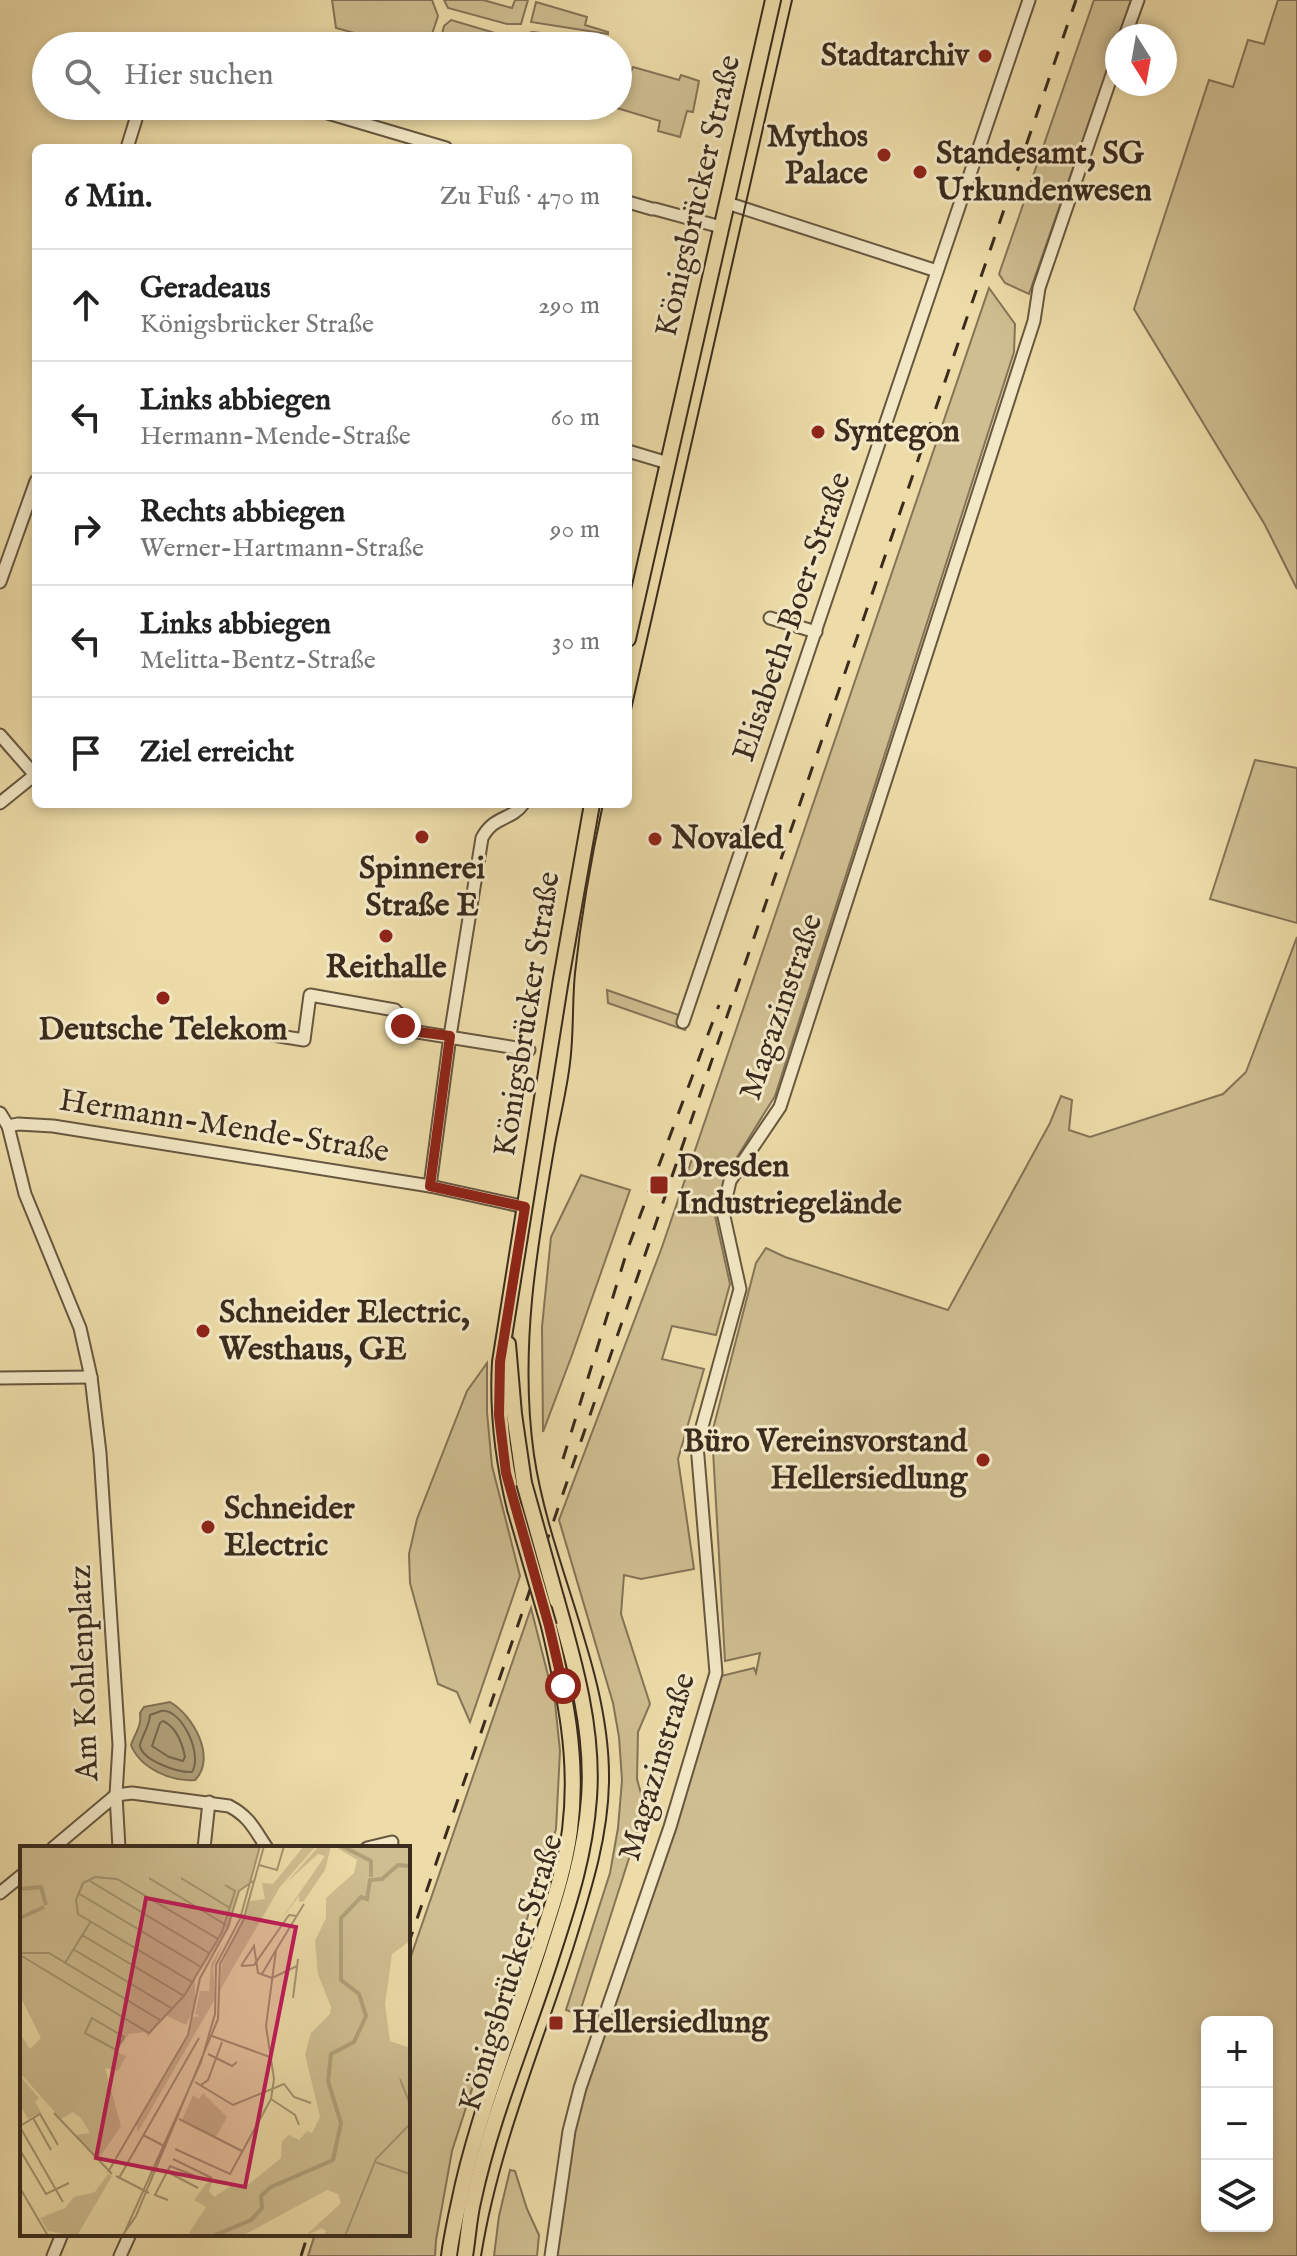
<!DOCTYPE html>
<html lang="de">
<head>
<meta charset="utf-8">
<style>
  body { margin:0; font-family:"IM FELL English",serif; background:#f6f6f6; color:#222 }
  .controls { position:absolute; right:24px; bottom:24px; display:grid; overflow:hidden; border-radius:12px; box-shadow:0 4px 12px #0003 }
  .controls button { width:72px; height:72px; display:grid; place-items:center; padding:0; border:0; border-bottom:2px solid #e0e0e0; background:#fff; color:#222; font:40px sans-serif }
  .compass { position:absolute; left:1105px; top:24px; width:72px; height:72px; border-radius:50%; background:#fff; box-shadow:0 4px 12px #0003; rotate:169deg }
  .stop { position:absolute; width:24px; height:24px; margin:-18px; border:6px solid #8f2418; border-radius:50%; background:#fff }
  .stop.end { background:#8f2418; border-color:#fff; box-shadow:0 2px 8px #0008 }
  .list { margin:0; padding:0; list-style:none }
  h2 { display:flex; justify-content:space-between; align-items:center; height:104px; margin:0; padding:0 32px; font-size:34px }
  h2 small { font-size:26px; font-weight:400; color:#767676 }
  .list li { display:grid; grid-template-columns:52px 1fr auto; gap:24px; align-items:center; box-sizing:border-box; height:112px; padding:0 32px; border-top:2px solid #e0e0e0 }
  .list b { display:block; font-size:30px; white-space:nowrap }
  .list p { margin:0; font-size:26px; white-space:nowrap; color:#767676 }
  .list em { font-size:26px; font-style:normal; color:#767676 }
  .icon { flex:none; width:44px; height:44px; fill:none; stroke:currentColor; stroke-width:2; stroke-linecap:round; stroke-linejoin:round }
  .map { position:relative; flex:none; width:1297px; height:2256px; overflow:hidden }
  .search { position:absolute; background:#fff; box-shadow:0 4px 12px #0003; left:32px; top:32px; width:600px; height:88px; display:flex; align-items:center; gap:20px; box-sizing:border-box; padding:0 28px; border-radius:44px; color:#767676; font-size:30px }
  .panel { position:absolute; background:#fff; box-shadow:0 4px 12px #0003; left:32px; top:144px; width:600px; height:664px; border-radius:12px }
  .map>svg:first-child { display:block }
</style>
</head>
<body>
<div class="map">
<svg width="1297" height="2256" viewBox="0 0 1297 2256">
  <rect width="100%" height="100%" fill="#eddca8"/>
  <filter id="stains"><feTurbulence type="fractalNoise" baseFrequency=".0025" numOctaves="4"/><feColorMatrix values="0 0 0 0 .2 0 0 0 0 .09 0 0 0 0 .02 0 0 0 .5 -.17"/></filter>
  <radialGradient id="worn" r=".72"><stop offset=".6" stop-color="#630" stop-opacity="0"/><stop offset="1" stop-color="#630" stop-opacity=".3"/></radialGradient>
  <g fill="#cfbe91" stroke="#847458" stroke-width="2" fill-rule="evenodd">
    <path d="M332,0H432L438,16L428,46H402L336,28Z"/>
    <path d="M444,0H483L512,8L515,0H528L521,24H507L448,8Z"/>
    <path d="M1094,0H1131L1119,36H1117V42L1029,294L1005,283L999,274Z"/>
    <path d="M1278,0H1297V589L1265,525L1134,309L1209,80L1233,87L1248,40L1264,44Z"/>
    <path d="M536,2L587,17L585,25L608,32V34L531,22Z"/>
    <path d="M451,20L502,35L508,46H439L444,26Z"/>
    <path d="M533,32L606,41L614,43L613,46H521C523,38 525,33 533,32Z"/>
    <path d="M633,67L679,80L681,75L699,81L693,112L687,111L680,137L658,131L660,121L610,106H618V68L631,71Z"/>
    <path d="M989,288L1015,324L1014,352L775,1096L726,1175L715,1216L730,1284L716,1335L672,1326L662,1359L704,1369L678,1459L694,1569L641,1579L624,1575L621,1614L650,1704L638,1732L637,1779L645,1808L579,2015L566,2010L610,1873L618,1828L622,1780L619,1737L613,1703L559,1520L662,1247Z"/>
    <path d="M1255,760L1297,768V923L1210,899Z"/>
    <path d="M1297,937V2256H554L571,2135L582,2092L675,1828L721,1676L754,1668L756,1673L760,1653L725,1661L712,1433L756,1263L766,1248L785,1257L948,1310L1050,1123L1061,1096L1072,1100L1069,1130L1090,1137L1223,1094L1246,1072ZM1207,2022H1267V2226H1207Z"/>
    <path d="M607,990L690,1019L685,1030L608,1003Z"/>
    <path d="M581,1175L630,1190L572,1355L543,1432L542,1327L551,1237Z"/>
    <path d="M487,1363V1412L492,1466L520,1576L470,1722L457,1692L438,1684L410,1583L409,1554L417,1519L467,1391Z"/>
    <path d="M531,1608L555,1703L560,1751L556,1829L452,2151L436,2240L435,2256H308L315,2234H408V1965Z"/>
    <path d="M510,2170L515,2171L527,2209L539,2235L537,2256H494L499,2216Z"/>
  </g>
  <path fill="#b0a079" stroke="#817155" stroke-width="2" d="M170,1702C193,1715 217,1758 195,1780C171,1782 140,1768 131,1745C135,1733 142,1726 140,1713L144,1707Z"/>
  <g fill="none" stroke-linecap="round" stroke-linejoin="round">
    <g stroke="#75664c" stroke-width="2">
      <path d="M161,1711C182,1708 203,1755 192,1772C179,1773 143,1761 140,1746C139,1742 150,1725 150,1715Z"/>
      <path d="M163,1721C176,1727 182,1742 185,1757L183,1761L169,1757L152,1746L160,1723Z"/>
    </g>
    <g stroke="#675740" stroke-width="15">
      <g id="minor">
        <path d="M1125,36L1138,0"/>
        <path d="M304,106L446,148"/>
        <path d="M127,148L140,106"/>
        <path d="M628,202L652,209"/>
        <path d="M727,203L937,271"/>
        <path d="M655,209L721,227"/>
        <path d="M628,451L668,463"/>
        <path d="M0,582L36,481"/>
        <path d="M770,618L816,632"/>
        <path d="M0,735L35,775"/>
        <path d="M0,803L36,774"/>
        <path d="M683,1022L1029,0"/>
        <path d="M273,1035L304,1040L310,995L395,1010L400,1015L403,1026L411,1031L529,1050"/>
        <path d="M0,1113L8,1126L25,1194L80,1328L91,1377L100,1453L119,1745L116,1795L119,1848"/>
        <path d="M8,1126L18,1124L53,1126L430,1186L525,1207"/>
        <path d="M430,1186L450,1036L482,838C494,815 511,821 523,804"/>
        <path d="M0,1378L91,1377"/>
        <path d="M116,1795L132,1793L229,1806C250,1817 254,1829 267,1848"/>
        <path d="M53,1848L116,1795"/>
        <path d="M204,1848L209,1802"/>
        <path d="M367,1848L392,1842"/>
        <path d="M0,1893L22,1875"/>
        <path d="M53,2256L62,2234"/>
        <path d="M120,2256L130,2234"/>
        <path d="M551,2256L569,2131L580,2088L670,1827L716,1673L697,1445L740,1289L723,1212L730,1181L780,1107L1034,321L1039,288L1117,60"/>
      </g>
    </g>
    <g stroke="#3a2b1e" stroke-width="18">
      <g id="major">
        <path d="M628,639L773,0"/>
        <path d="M508,1344L514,1414L524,1483"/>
        <path d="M515,1509C503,1460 497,1413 500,1362L561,979L592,804"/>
        <path d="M449,2256C452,2232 458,2208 463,2184C482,2104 513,2026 539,1947C551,1909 565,1870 570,1830C579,1758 565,1695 549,1626"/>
        <path d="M465,2256C468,2238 469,2219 473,2202C491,2116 527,2035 553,1952C570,1900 585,1854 589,1798C594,1731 575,1664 557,1601"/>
      </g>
    </g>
    <use href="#minor" stroke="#f3e8c6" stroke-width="11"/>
    <use href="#major" stroke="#eddca8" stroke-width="14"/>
    <g stroke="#3a2b1e" stroke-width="2">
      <path d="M628,723L792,0"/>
      <path d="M481,2256C498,2150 540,2051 573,1949C590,1894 608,1840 609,1782C611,1672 550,1564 534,1455C519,1350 537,1247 555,1144C560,1117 567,1090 570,1063C574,1033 572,1003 575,973C581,917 591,859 603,804"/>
    </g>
    <g stroke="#3a2b1e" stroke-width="3" stroke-dasharray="14 14" stroke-linecap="butt">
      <path d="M563,1459L628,1248L719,1005"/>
      <path d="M408,1945L1076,0"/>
      <path d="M301,2256L308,2234"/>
    </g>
    <g stroke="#3a2b1e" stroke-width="18" stroke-linecap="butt">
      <g id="major-bridge">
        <path d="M524,1483L557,1601"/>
        <path d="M515,1509L549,1626"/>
      </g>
    </g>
    <use href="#major-bridge" stroke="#eddca8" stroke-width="14"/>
  </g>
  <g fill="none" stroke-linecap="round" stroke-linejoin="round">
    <path stroke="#8f2418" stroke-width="10" d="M403,1026L411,1031L450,1036L430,1186L525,1207L500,1362L499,1415L506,1473L549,1626L563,1686"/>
  </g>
  <g fill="#8f2418" stroke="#f3e8c6" stroke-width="3">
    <circle cx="985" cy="56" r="8"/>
    <circle cx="884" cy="155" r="8"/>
    <circle cx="920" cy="172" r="8"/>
    <circle cx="818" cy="432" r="8"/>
    <circle cx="422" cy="837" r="8"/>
    <circle cx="655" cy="839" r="8"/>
    <circle cx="386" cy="936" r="8"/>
    <circle cx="163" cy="998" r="8"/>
    <rect x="649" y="1175" width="20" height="20" rx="4"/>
    <circle cx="203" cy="1331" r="8"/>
    <circle cx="983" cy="1460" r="8"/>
    <circle cx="208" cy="1527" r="8"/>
    <rect x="548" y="2015" width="16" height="16" rx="4"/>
  </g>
  <g text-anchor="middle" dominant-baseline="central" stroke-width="6" stroke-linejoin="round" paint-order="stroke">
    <g font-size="32" font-weight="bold" fill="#3a2b1e" stroke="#f3e8c6" text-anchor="start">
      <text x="969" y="56" text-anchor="end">Stadtarchiv</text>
      <text x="868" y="137" text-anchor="end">Mythos<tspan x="868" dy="37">Palace</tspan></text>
      <text x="936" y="154">Standesamt, SG<tspan x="936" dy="37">Urkundenwesen</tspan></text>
      <text x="834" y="432">Syntegon</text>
      <text x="671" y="839">Novaled</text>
      <text x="422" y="869" text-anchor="middle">Spinnerei<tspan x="422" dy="37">Straße E</tspan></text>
      <text x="386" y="968" text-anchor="middle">Reithalle</text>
      <text x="163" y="1030" text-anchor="middle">Deutsche Telekom</text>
      <text x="677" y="1167">Dresden<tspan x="677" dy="37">Industriegelände</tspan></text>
      <text x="219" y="1313">Schneider Electric,<tspan x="219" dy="37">Westhaus, GE</tspan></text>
      <text x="967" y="1442" text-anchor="end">Büro Vereinsvorstand<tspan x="967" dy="37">Hellersiedlung</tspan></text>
      <text x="224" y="1509">Schneider<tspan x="224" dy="37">Electric</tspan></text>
      <text x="572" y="2023">Hellersiedlung</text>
    </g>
    <g font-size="32" fill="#3a2b1e" stroke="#f3e8c6">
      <text transform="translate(699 196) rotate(-77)">Königsbrücker Straße</text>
      <text transform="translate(793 617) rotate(-71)">Elisabeth-Boer-Straße</text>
      <text transform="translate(782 1007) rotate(-71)">Magazinstraße</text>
      <text transform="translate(528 1014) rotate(-81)">Königsbrücker Straße</text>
      <text transform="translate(224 1127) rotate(9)">Hermann-Mende-Straße</text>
      <text transform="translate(85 1673) rotate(-92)">Am Kohlenplatz</text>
      <text transform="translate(658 1767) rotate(-73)">Magazinstraße</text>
      <text transform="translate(512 1973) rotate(-73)">Königsbrücker Straße</text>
    </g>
  </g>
  <g transform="translate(20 1846)">
    <rect width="390" height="390" fill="#eddca8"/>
    <path d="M0,0H239L229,38L218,46L210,81L175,132V160L166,179L145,169L128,191L125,186L109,188L96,206L106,210L98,225L85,222L101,280L77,315L55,289L70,287L61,272L53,266L41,273L0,227V188L10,203L21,192L0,150ZM284,0H296L260,41L200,144L202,118L230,55L245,53L242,37L253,38ZM299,0H311L305,24L284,55L279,56V50L260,75L305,10L298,8L265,38ZM314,0H390V95L372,108L365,158L370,195L390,202V390H326L328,384L323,390H303L306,385L302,382L285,390L321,357L318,348L307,344L222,390H167L186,361L174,354L186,338L193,334L189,345L194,351L214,338L228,339L261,312L262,295L269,289L279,294L287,285L292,287L300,271L285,208L291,187L310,168L311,161L298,128L295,95L306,72V52L334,27L337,14ZM204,96L193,122L195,153L118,286L116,278L168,189L173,171L179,170L175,168L180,145H189L191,118ZM0,230L19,252L15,256L21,266L8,273L0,259ZM183,247L207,271L196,291L162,274L173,249L179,253ZM88,328L92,330L57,390L28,385L20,372L45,362L54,351L75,346Z" fill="#cfbe91"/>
    <path fill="none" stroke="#b0a079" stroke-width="4" d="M322,0L351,15V31M0,43L21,41L26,59M0,72L24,61M193,390L231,374L242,362L241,350L251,341L313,314L321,277L308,235L311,208L334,196L346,170L339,148L321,134V72L341,51L347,53L350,34L362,33L378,19L390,20"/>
    <path fill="none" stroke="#a59571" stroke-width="2" d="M239,19L257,24L264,0M129,32L206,79M161,32L210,62M70,35L189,107M58,47L181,121M62,89L164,150M53,103L151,162M0,107H29L140,174M0,109L129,187L164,150L202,86L215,45L205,39M45,117L71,75M221,120L234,119L269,69L277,70M221,120L234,100L238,127L252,132M242,128L256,104M252,132L277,120M172,136L58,68L56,54L63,37L75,31L97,33L198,93M273,152L278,113M72,172L104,191L96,204L65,187ZM192,190L250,211M188,208L212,220L217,216M380,233L390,258M175,236L213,259L264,238L274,251L291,257M181,239L188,234L202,196M251,253L275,269L279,279M34,267L92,328M13,272L31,304M159,273L222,305M0,280L20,268L38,299M0,281L43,356M123,289L146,301M155,303L210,328L251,253L254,233L246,180L256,104L284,58M0,304L26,348L49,337M153,313L192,332M355,316L390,328M142,323L178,342M88,326L168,189L180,132L207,83L219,45L233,35M147,326L135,349L148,354M147,326L150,320L175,330M96,330L129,347M99,332L179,192M0,342L28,390M102,390L116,370L198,173L200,118L223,75L244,0M103,390L181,216L195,168L196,119L220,73L240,0M325,390L356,313L390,278"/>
    <path fill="#c2185b" fill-opacity="0.15" stroke="#c2185b" stroke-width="4" d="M126,52L276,81L225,341L76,312Z"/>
    <rect width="390" height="390" fill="none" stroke="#3a2b1e" stroke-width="4"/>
  </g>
  <rect width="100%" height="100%" filter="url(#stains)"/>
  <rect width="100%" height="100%" fill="url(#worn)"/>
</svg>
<div class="controls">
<button>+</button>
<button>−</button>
<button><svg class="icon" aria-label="layers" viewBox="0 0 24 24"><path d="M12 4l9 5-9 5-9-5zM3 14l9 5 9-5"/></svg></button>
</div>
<svg class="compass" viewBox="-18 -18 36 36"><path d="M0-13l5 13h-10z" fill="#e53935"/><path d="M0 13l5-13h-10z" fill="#767676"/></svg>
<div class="stop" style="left:563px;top:1686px"></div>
<div class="stop end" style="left:403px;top:1026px"></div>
<div class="search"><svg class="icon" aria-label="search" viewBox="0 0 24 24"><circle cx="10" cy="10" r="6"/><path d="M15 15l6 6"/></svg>Hier suchen</div>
<section class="panel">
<h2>6 Min.<small>Zu Fuß · 470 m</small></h2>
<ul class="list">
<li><svg class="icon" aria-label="ahead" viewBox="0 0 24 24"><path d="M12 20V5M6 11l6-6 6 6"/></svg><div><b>Geradeaus</b><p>Königsbrücker Straße</p></div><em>290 m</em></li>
<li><svg class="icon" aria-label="left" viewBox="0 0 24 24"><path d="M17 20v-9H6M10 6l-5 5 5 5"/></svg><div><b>Links abbiegen</b><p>Hermann-Mende-Straße</p></div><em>60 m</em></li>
<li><svg class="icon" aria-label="right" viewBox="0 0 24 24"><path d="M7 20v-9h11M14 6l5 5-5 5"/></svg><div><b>Rechts abbiegen</b><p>Werner-Hartmann-Straße</p></div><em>90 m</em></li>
<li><svg class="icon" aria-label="left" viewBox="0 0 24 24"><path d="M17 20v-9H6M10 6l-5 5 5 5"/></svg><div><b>Links abbiegen</b><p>Melitta-Bentz-Straße</p></div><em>30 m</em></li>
<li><svg class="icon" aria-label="arrive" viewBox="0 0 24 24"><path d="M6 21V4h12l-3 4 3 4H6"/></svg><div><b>Ziel erreicht</b></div></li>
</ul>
</section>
</div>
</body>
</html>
